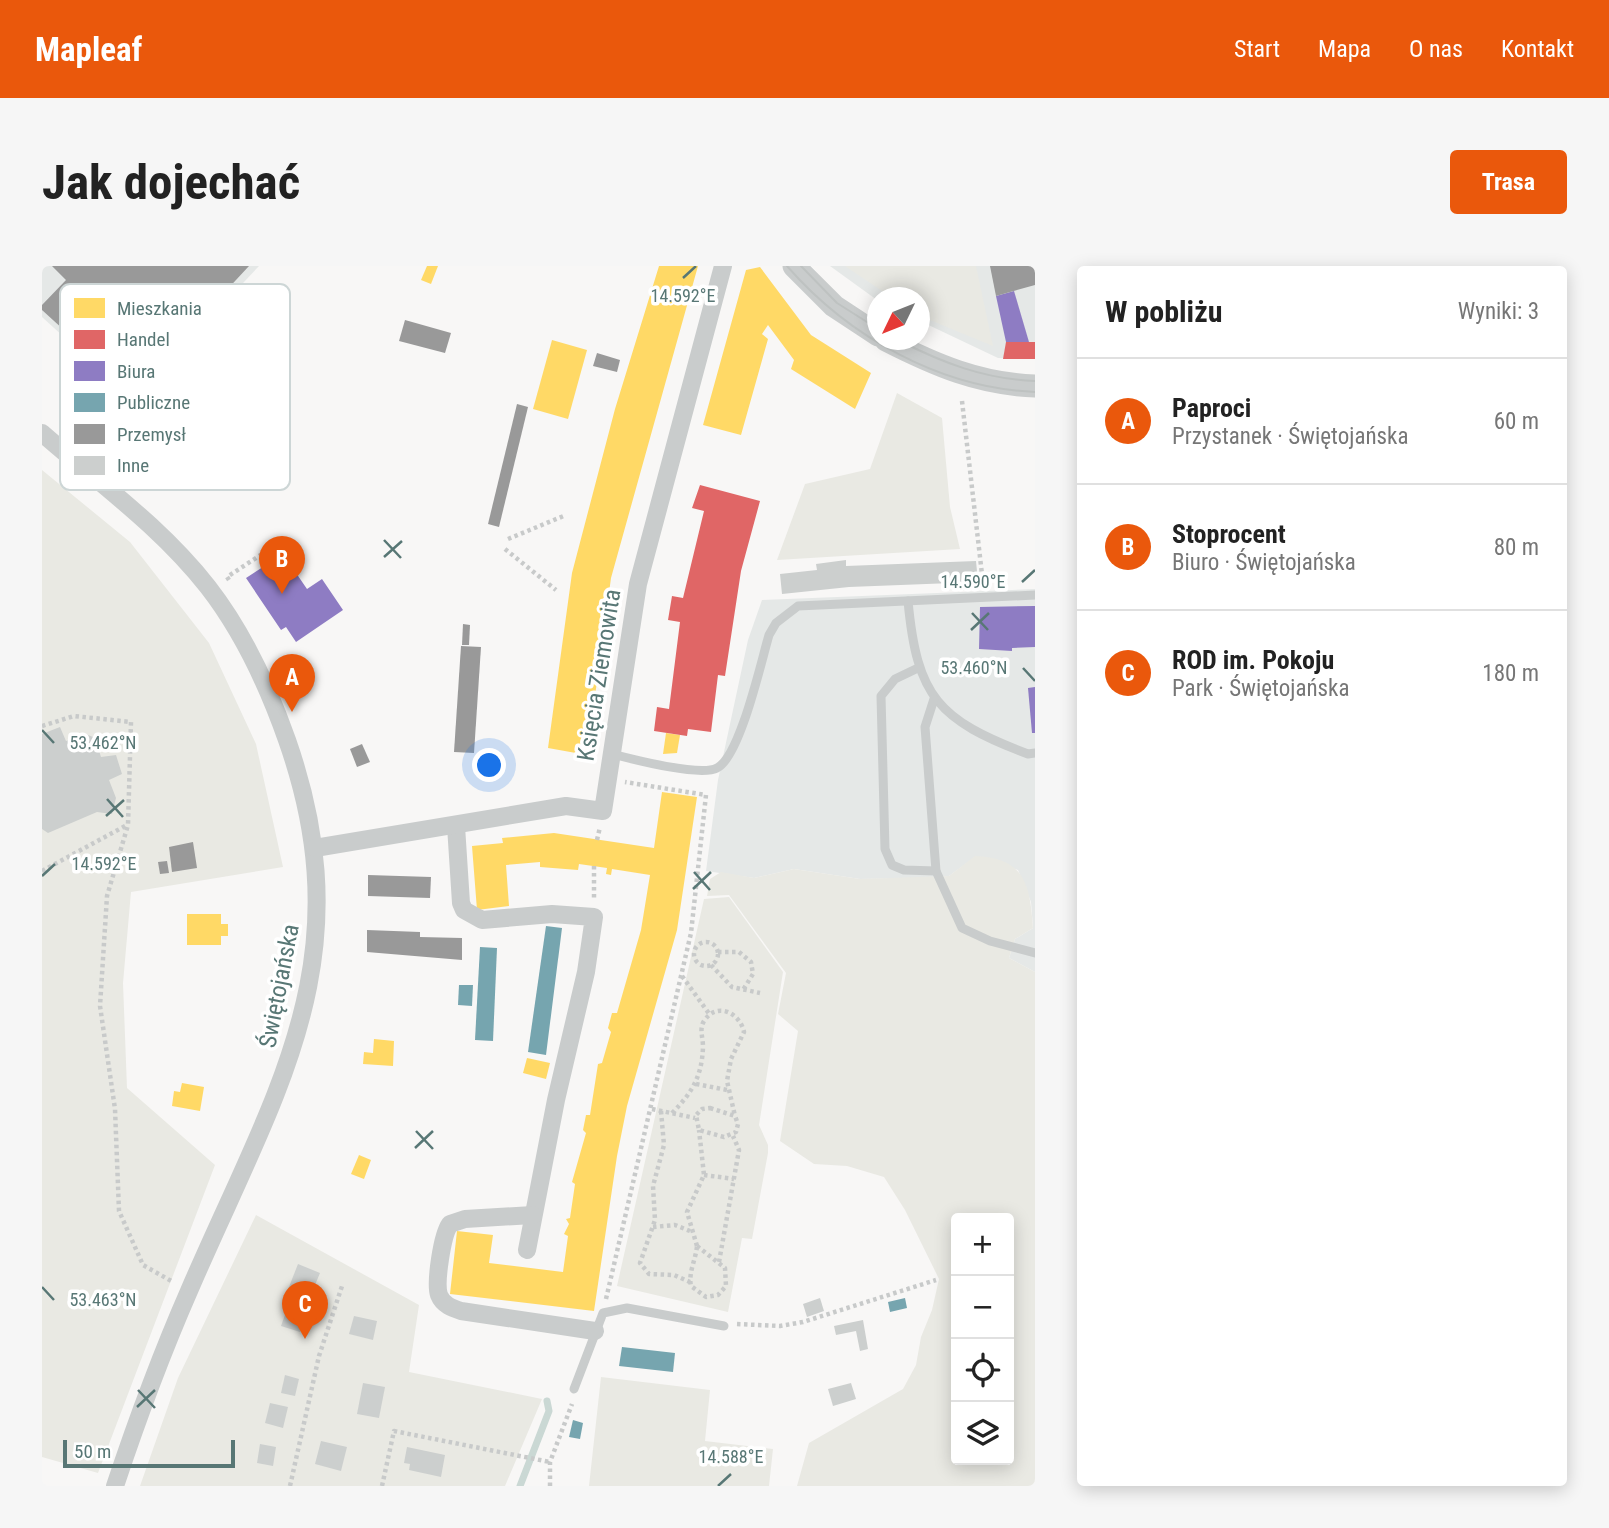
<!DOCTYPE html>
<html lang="pl">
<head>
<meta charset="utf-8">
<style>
  body { margin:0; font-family:"Roboto Condensed",sans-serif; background:#f6f6f6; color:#222 }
  .controls { position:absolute; right:21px; bottom:21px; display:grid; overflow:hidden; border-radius:7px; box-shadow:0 4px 18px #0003 }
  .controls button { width:63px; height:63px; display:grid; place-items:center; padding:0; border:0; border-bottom:2px solid #e0e0e0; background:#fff; color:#222; font:35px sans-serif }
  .compass { position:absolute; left:825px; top:21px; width:63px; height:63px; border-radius:50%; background:#fff; box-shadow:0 4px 18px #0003; rotate:227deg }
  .scale { position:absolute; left:21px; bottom:18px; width:172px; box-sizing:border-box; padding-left:7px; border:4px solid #587775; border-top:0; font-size:19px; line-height:24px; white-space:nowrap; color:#587775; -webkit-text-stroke:5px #fff; paint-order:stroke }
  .you { position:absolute; left:448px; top:500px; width:24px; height:24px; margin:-18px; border:5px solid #fff; border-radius:50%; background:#1a73e8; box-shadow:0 0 0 10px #1a73e833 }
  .badge { display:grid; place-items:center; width:46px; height:46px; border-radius:50%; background:#ea580c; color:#fff; font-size:23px; font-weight:700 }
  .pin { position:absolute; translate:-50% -58px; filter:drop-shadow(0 2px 4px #0008) }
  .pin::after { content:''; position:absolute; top:37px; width:24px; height:21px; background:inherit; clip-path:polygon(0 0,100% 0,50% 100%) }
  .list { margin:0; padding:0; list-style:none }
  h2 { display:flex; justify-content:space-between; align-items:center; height:91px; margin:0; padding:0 28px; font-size:30px }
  h2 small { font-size:23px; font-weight:400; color:#767676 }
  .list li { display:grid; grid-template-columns:46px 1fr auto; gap:21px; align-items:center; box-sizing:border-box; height:126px; padding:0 28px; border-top:2px solid #e0e0e0 }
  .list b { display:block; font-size:26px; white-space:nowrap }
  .list p { margin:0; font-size:23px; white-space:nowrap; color:#767676 }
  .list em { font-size:23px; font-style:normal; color:#767676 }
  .icon { flex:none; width:38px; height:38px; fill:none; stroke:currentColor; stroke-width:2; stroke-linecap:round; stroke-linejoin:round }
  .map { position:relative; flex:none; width:993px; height:1220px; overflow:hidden; border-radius:7px }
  header { display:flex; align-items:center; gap:42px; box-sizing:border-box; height:98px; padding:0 35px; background:#ea580c; color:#fff }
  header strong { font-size:33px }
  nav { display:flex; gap:38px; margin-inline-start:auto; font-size:24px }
  .intro { display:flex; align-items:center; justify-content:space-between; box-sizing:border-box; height:168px; padding:0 42px }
  h1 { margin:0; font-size:49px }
  .button { padding:18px 32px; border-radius:7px; background:#ea580c; color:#fff; font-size:24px; font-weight:700 }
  main { display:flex; gap:42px; padding:0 42px }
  aside { flex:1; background:#fff; border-radius:7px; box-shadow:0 4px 18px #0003 }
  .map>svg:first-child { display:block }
</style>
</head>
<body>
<header>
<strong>Mapleaf</strong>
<nav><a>Start</a><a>Mapa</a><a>O nas</a><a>Kontakt</a></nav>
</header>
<div class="intro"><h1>Jak dojechać</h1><a class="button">Trasa</a></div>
<main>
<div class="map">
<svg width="993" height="1220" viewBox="0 0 993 1220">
  <rect width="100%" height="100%" fill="#f8f7f6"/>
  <g fill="#e5e8e7">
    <path d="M0,0H217L91,134L0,51Z"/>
    <path d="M788,0H993V93L956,92L878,55V32H836L835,34Z"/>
    <path d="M993,323V706L967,692L973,673L991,662L989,636L976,604L933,591L907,610L878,612L818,613L752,603L712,612L664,605L676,514L706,374L720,334Z"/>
  </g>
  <g fill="#e9e9e3" fill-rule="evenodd">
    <path d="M803,0H934L951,80L878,50V32L849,31Z"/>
    <path d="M855,127L900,152L908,241L918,283L735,294L763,218L828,203Z"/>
    <path d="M0,204L88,276L167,377L214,478L241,601L89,626L81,717L85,822L173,899L56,1207L0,1191Z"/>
    <path d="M933,590C982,592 988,617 991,662L973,673L967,692L993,706V1220H755L767,1177L861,1123L874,1099L879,1071L890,1044L897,1013L863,944L842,911L805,900L772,898L738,875L756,765L736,748L744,707L687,629L665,630L668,613L679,606L712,612L752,603L818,613L907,610ZM914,952H967V1194H914Z"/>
    <path d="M687,631L741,706L717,859L726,879V887L710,973L700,972L686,1046L575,1020L662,633Z"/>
    <path d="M214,949L377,1039L367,1106L500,1133L463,1220H98L136,1112Z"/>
    <path d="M559,1111L668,1124L663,1175L731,1183L727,1220H547Z"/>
  </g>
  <g fill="#ffd966">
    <path d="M385,0H396L389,18L379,14Z"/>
    <path d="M617,0H656L569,312L545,489L506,482L530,307L573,143Z"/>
    <path d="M718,1L769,69L829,107L813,143L749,103L752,94L726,59L720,68L726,73L699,169L661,159L704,4Z"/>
    <path d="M510,74L545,84L526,153L491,143Z"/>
    <path d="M624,467L638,469L635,487L621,488Z"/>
    <path d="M620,526L655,531L635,664L585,840L575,890L552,1045L408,1028L415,965L451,969L447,997L521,1006L526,970L522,968L527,958L524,953L528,952L533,918L530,916L544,867L541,864L544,849H548L556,798L560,797L569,766L566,762L570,747H575L599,664L608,609L570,603L569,609L564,608L565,602L537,598L536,604L498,601V596L464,599L467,640L435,644L430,580L461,577L460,572L512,567L612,582Z"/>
    <path d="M145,648H179V658H186V670H179V679H145Z"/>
    <path d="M332,773L352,775L351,800L321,798L322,786L331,787Z"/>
    <path d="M485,792L508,797L504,813L481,807Z"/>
    <path d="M140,817L162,821L158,845L130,840L132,825L138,826Z"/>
    <path d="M317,889L329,894L322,913L309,908Z"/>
  </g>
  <g fill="#e06666">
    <path d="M964,76H993V93H961Z"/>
    <path d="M658,219L718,235L699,305L683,410L676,409L669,466L646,463L645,470L612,465L615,441L627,443L638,356L626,354L630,330L641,332L662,245L650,242Z"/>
  </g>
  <g fill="#8e7cc3">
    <path d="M972,25L987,76H964L954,30Z"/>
    <path d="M241,288L265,323L280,313L301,344L254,376L244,361L239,364L204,312Z"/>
    <path d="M993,340V381L970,382V385L937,383L938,341Z"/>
    <path d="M993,421V467H990L986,422Z"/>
  </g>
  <g fill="#76a5af">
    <path d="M504,660L520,662L504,789L486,786Z"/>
    <path d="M438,681L455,682L451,775L433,774Z"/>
    <path d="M417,719H431L430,740L416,739Z"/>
    <path d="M863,1032L865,1042L848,1046L846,1036Z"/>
    <path d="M580,1081L633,1087L631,1106L577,1100Z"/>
    <path d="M531,1154L541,1157L538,1173L527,1171Z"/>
  </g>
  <g fill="#999">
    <path d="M10,0H207L102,113L70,83L57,96L0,44V39L24,14Z"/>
    <path d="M948,0H993V19L954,30Z"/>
    <path d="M363,54L409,67L403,87L357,75Z"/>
    <path d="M555,87L578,94L575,106L551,100Z"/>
    <path d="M475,138L486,141L457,261L446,258Z"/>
    <path d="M421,358L428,359L427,379H420Z"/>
    <path d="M419,380L439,381L432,487L412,486Z"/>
    <path d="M320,478L328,496L315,501L308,483Z"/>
    <path d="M151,576L155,602L130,606L127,581Z"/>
    <path d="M125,595L127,607L118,608L116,596Z"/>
    <path d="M326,609L389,611L388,632L326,630Z"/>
    <path d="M325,664L378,666V671L420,672V694L325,686Z"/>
  </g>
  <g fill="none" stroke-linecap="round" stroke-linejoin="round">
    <path stroke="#cad8d4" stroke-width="7" d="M478,1220L507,1145L505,1135"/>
  </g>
  <g fill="#cccfce">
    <path d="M804,294V300L934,295L936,316L807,321L740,328L738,308L775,304L774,298Z"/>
    <path d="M18,461L24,475L44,468L53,472L59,491L74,489L80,508L67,514L74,532L70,548L55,546L6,567L0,563V468Z"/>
    <path d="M256,998L278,1007L273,1019L280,1022L274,1037L245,1026Z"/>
    <path d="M778,1032L782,1045L765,1051L761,1038Z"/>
    <path d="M245,1043L263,1049L258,1066L239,1060Z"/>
    <path d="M312,1050L335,1055L331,1074L307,1068Z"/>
    <path d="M821,1054L826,1083L818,1085L814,1065L794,1069L792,1060Z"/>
    <path d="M243,1109L257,1113L253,1130L239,1127Z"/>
    <path d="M321,1117L343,1121L337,1152L315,1148Z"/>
    <path d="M809,1117L814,1133L791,1140L786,1123Z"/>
    <path d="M228,1137L246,1141L241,1162L223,1157Z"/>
    <path d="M279,1175L305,1181L299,1205L273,1198Z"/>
    <path d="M218,1178L234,1181L231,1200L215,1197Z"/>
    <path d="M365,1181L403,1189L399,1211L367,1204L368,1198L362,1197Z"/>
  </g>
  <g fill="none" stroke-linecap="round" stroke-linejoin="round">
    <g stroke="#c8caca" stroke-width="4.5" stroke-dasharray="3.5 3.5" stroke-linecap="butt">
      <path d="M920,135L941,317"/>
      <path d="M466,273L524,249"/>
      <path d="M463,283L514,324"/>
      <path d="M187,314L185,311L240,275"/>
      <path d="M0,460L32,450L89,456L86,559L65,630L58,740L73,843L77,945L101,999L131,1016"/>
      <path d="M555,574L558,561"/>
      <path d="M552,600V632"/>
      <path d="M0,605L85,559"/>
      <circle cx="664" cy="688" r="12"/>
      <path d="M676,686H697L709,696L711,708L701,724"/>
      <path d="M669,699L690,721L718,727"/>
      <path d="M640,710L668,749"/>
      <path d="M654,818L685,824"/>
      <path d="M668,842L693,850L696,858L694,866L682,871L657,864L654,849L660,843Z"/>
      <path d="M610,843L653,852"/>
      <path d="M619,845L622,879L611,920L613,954L598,997L607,1008L632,1009L648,1016"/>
      <path d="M630,847C650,827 660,810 661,781C661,771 657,763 662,755C675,735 698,747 702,766L689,793L685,815L693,850"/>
      <path d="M662,909L692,913"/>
      <path d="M611,961L633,959L648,965"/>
      <path d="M655,980L683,1002L684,1020L676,1029L664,1031L649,1020C646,1007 654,993 655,980Z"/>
      <path d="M655,980L645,946L662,909L657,864"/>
      <path d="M677,996L697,884L691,870"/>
      <path d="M564,1033L649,667L664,529L583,516"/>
      <path d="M695,1058L738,1060L761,1056L894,1014"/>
      <path d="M248,1220L277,1090L301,1017"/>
      <path d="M340,1220L352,1165L508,1196"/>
      <path d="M508,1220V1196L530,1138"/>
    </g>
    <g stroke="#c9cccc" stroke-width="9">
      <path d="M866,335C875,431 896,454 986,488L993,487"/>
      <path d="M876,402L853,413L839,430L843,583L850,599L862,604L894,605"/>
      <path d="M892,433L883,461L894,605L920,662L948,675L993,687"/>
      <path d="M570,488C590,493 658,511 675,502C698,491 719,396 727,369L734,357L756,340L993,329"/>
      <path d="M532,1123L561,1047L585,1042L682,1060"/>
    </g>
    <g stroke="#c9cccc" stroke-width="18">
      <path d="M0,167C57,217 118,260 166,321C201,366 226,420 245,474C323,696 232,827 147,1025C119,1089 95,1154 73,1220"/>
      <path d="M414,560L419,637L422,644L440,654L510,648L552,651L544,706L514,834L485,984"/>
      <path d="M273,582L524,540L561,545L596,318L681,0"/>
      <path d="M491,949L423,953L408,958C400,969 393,1017 397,1029C401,1039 410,1042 419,1045L553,1065"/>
    </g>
    <g stroke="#c9cccc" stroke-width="23">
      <path d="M752,0L792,40L836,69"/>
      <path d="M844,74C893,99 937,118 993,120"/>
    </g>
    <g stroke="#bec2c1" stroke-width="2">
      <path d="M745,0C807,71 898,122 993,126"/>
      <path d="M759,0L795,37L836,63"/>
      <path d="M856,74C901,97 942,113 993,115"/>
    </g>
  </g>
  <path fill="none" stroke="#587775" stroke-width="2.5" d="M641,12L654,0M342,274L359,292M342,291L360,275M980,316L993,304M930,347L946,364M929,364L947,347M981,402L993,415M0,464L12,477M65,533L81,551M64,550L82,534M652,606L668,624M0,610L13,598M651,623L669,606M374,865L391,883M373,882L391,865M0,1021L12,1034M96,1124L113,1142M95,1141L113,1124M676,1220L689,1208"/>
  <g text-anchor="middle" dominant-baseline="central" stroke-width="7" stroke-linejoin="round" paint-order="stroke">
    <g font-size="24" fill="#587775" stroke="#fff">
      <text transform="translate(557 409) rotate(-81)">Księcia Ziemowita</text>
      <text transform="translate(237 720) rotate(-79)">Świętojańska</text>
    </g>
  </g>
  <rect x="18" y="18" width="230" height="206" rx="10" fill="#fff" stroke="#cdd6d6" stroke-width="2"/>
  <rect x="32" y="32" width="31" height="20" fill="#ffd966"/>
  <rect x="32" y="64" width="31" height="19" fill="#e06666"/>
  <rect x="32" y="95" width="31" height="20" fill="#8e7cc3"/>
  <rect x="32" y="127" width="31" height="19" fill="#76a5af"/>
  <rect x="32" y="158" width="31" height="20" fill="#999"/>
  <rect x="32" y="190" width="31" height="19" fill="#cccfce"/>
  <g font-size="19" fill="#587775">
    <text x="75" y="49">Mieszkania</text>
    <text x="75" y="80">Handel</text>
    <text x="75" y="112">Biura</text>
    <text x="75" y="143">Publiczne</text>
    <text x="75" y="175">Przemysł</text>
    <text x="75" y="206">Inne</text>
  </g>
  <g font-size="18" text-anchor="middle" fill="#587775" stroke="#fff" stroke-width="7" stroke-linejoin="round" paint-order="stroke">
    <text x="641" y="36">14.592°E</text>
    <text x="931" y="322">14.590°E</text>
    <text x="932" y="408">53.460°N</text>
    <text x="61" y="483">53.462°N</text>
    <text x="62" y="604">14.592°E</text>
    <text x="61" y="1040">53.463°N</text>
    <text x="689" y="1197">14.588°E</text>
  </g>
</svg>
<div class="controls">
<button>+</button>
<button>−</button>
<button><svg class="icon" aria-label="locate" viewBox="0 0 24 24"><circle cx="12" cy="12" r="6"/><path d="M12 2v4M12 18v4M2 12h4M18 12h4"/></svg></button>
<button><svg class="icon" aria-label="layers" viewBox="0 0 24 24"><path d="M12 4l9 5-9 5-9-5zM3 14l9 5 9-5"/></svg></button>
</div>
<svg class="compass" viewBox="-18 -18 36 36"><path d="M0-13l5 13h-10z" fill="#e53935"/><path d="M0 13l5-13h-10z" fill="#767676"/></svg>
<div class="scale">50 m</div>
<div class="you"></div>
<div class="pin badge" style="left:250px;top:446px">A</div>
<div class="pin badge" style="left:240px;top:328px">B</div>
<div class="pin badge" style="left:263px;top:1073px">C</div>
</div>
<aside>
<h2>W pobliżu<small>Wyniki: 3</small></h2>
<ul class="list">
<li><span class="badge">A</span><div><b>Paproci</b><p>Przystanek · Świętojańska</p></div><em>60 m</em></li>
<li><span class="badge">B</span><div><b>Stoprocent</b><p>Biuro · Świętojańska</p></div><em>80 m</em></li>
<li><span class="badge">C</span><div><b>ROD im. Pokoju</b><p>Park · Świętojańska</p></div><em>180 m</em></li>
</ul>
</aside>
</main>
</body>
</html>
